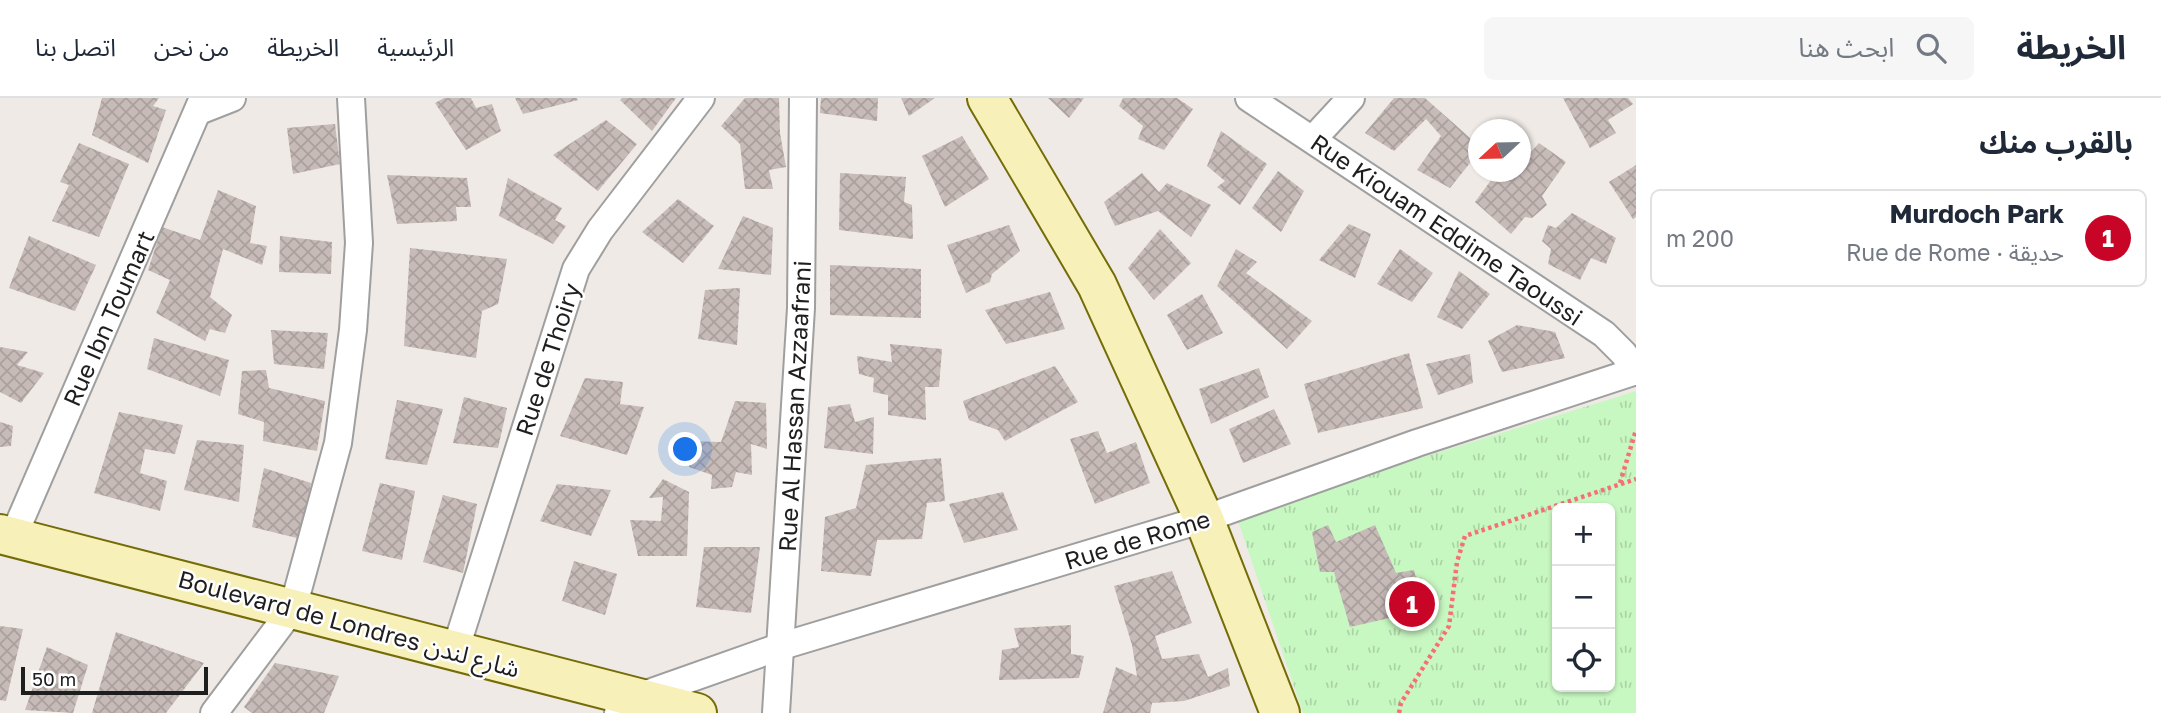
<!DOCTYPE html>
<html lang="ar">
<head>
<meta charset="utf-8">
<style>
  body { margin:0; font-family:"Golos Text","Noto Sans Arabic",sans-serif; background:#f6f6f7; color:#1f2937; direction:rtl }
  .controls { position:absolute; right:21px; bottom:21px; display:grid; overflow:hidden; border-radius:10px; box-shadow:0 2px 5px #0004 }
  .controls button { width:63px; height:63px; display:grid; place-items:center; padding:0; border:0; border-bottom:2px solid #e0e1e3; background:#fff; color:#1f2937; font:35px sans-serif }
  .compass { position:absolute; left:1468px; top:21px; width:63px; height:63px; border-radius:50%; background:#fff; box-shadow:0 2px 5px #0004; rotate:248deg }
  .scale { position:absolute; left:21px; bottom:18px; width:187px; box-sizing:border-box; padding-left:7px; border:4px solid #1e1e1e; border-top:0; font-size:19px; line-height:24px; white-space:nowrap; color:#1e1e1e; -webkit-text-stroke:5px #fff; paint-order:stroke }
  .you { position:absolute; left:686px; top:352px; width:24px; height:24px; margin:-18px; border:5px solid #fff; border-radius:50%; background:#1a73e8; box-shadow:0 0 0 10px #1a73e833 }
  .badge { display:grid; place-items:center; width:46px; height:46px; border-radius:50%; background:#c80427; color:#fff; font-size:23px; font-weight:700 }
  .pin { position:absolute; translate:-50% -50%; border:4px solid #fff; box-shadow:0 2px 7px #0006 }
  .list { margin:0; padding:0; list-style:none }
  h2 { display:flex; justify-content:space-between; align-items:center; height:91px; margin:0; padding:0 28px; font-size:30px }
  h2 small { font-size:23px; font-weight:400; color:#747a83 }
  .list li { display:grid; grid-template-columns:46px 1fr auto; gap:21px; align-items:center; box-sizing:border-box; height:98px; margin:0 14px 14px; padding:0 14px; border:2px solid #e0e1e3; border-radius:10px }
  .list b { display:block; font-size:26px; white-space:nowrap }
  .list p { margin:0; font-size:23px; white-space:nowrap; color:#747a83 }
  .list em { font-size:23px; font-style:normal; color:#747a83 }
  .icon { flex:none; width:38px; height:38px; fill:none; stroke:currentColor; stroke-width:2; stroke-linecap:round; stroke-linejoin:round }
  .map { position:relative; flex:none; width:1636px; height:615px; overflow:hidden; direction:ltr }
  header { display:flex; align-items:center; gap:42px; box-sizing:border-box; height:98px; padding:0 35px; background:#fff; border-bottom:2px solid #e0e1e3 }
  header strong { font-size:33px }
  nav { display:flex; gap:38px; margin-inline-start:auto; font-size:24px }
  .search { width:490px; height:63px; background:#f6f6f7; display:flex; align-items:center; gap:18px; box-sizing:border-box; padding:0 24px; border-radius:10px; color:#747a83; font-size:26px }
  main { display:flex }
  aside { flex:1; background:#fff }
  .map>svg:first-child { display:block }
</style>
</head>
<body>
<header>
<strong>الخريطة</strong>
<div class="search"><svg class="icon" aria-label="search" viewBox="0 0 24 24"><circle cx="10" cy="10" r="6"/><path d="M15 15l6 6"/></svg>ابحث هنا</div>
<nav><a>الرئيسية</a><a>الخريطة</a><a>من نحن</a><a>اتصل بنا</a></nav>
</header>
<main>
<aside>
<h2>بالقرب منك<small></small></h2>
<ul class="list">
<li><span class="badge">1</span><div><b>Murdoch Park</b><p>حديقة · Rue de Rome</p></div><em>200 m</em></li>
</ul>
</aside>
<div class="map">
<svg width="1636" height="615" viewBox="0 0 1636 615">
  <defs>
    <pattern id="park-tufts" width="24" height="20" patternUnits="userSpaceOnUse" patternTransform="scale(1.75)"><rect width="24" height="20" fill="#c8f8c2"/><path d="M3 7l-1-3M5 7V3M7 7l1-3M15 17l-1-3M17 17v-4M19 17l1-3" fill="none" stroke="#abd4a6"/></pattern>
    <pattern id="building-cross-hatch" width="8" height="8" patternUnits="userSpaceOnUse" patternTransform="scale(1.75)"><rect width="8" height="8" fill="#c7bbb8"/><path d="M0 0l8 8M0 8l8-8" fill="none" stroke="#aaa09e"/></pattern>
  </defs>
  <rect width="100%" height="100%" fill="#efeae5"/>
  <path fill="url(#park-tufts)" fill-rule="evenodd" d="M1636,293V615H1303L1238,423L1417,361ZM1557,410H1610V589H1557Z"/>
  <g fill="url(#building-cross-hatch)">
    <path d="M102,0H159L153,8L166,12L148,65L92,37Z"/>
    <path d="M444,0H471L476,10L492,6L501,33L466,52L435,5Z"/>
    <path d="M515,0H577L578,2L523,16Z"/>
    <path d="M622,0H676L652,33L620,2Z"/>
    <path d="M745,0H779L780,35L786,69L769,72L773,91H745L740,46L721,28Z"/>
    <path d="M821,0H878L877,23L820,15Z"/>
    <path d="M901,0H935L909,18Z"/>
    <path d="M1048,0H1084L1069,20Z"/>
    <path d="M1123,0H1177L1193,11L1164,52L1138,41L1143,28L1119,8Z"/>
    <path d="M1394,0H1425L1478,47V55L1450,90L1417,72L1441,38L1426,21L1394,53L1365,35Z"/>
    <path d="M1563,0H1628L1633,6L1608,22L1616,35L1590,50Z"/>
    <path d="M606,22L637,46L598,93L553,57Z"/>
    <path d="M335,26L340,66L293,76L287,30Z"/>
    <path d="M1221,33L1267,66L1240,107L1217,89L1225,83L1207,68Z"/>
    <path d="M962,38L989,81L945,109L922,58Z"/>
    <path d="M79,45L129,66L99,139L52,123L69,87L60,84Z"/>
    <path d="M1539,45L1566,64L1542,98L1547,107L1532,120L1525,119L1511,136L1475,104L1497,74H1520V66Z"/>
    <path d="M1636,67V119L1633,121L1609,84Z"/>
    <path d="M1278,73L1304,93L1281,134L1252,110Z"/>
    <path d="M840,75L906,79L904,104L912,107L913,141L839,132Z"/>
    <path d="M1142,75L1159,94L1167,85L1211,107L1191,139L1158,113L1115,128L1104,104Z"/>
    <path d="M387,77L467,80L471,109H456L457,123L397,126Z"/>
    <path d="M508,80L562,110L555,122L566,128L553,146L499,118Z"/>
    <path d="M218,92L256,108L250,145L267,148L262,167L223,151L210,199L232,217L225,235L210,231L205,243L156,215L170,182L148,172L162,129L200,142Z"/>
    <path d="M678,101L714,128L683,165L642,134Z"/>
    <path d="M1572,115L1616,140L1606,166L1591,160L1580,182L1548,166L1551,151L1542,143L1548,127L1556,130Z"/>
    <path d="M743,118L773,130L771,177L718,171Z"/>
    <path d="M1349,126L1371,136L1355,180L1319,162Z"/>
    <path d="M1009,127L1020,153L992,176L990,184L966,195L947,147Z"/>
    <path d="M1160,131L1191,165L1154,202L1128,170Z"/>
    <path d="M29,138L96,167L75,213L9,190Z"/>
    <path d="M280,138L332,144L331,176L279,174Z"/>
    <path d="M410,150L507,161L498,206L482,213L476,260L404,248Z"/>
    <path d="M1236,151L1257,164L1246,175L1312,223L1287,251L1217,188Z"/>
    <path d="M1400,151L1433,175L1412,204L1377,186Z"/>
    <path d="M830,167L921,171V220L830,217Z"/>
    <path d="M1459,173L1490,196L1462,231L1437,219Z"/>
    <path d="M740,190L737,247L698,241L705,192Z"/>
    <path d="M1050,194L1065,231L1006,246L985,212Z"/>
    <path d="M1202,196L1223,235L1187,252L1167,217Z"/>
    <path d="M1517,227L1555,234L1565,260L1502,274L1488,243Z"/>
    <path d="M271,232L328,235L324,271L274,266Z"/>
    <path d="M154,240L229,262L220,298L147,271Z"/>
    <path d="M890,246L942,251L939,289H925L926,322L888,317V297L873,294L874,280L859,276L857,258L892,264Z"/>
    <path d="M0,249L28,254L17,267L44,275L21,305L0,294Z"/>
    <path d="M1409,255L1423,310L1318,335L1304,286Z"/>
    <path d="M1470,256L1473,285L1438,297L1426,266Z"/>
    <path d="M1055,268L1078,304L1005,343L998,332L969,322L963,303Z"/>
    <path d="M1259,270L1269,299L1211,326L1199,291Z"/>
    <path d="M266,272L269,290L325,303L317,353L263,343L264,324L238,316L242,273Z"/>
    <path d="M585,280L623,284L620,306L644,309L627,357L560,338Z"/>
    <path d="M464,299L507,310L498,350L453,345Z"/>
    <path d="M397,302L443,311L427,367L385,361Z"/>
    <path d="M735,303L766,305L767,351L751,346L752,377L736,374L732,389L711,391L712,377L689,369V343L721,344Z"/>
    <path d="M850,306L855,324L874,319L873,356L824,350L828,309Z"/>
    <path d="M1274,311L1291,346L1243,365L1229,331Z"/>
    <path d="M119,314L183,327L175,356L145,351L140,375L167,383L160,413L94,395Z"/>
    <path d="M0,324L13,328L11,348L0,349Z"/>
    <path d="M1098,333L1107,355L1136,344L1150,385L1095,406L1070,341Z"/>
    <path d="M197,342L244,347L239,404L184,392Z"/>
    <path d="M941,360L945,403L927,405L922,441L877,442L871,478L821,473L825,419L856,410L866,367Z"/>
    <path d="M264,370L311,385L301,441L252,429Z"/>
    <path d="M663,381L689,394L687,458H638L630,422L661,423L663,399L649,400Z"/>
    <path d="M380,385L415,393L402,462L362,453Z"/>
    <path d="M557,386L611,392L591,438L540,423Z"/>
    <path d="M1003,394L1018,432L964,445L949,406Z"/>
    <path d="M443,397L477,406L463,475L423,464Z"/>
    <path d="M1328,427L1336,444L1375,427L1396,475L1414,472L1419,494L1406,500L1416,514L1350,529L1334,474H1320L1312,434Z"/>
    <path d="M704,449H760L751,515L696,509Z"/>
    <path d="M574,463L617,476L605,517L562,503Z"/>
    <path d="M1172,473L1192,525L1155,538L1162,561L1199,556L1208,579L1228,570L1230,588L1184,603L1152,605L1150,615H1103L1116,569L1137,578L1132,547L1114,488Z"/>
    <path d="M1071,527V556L1084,558L1079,580L999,582L1002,552L1019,549L1014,530Z"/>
    <path d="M0,528L23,531L6,603L0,602Z"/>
    <path d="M116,534L204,565L166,615H92Z"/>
    <path d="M47,549L88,567L73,615L25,612Z"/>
    <path d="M275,565L339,578L324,615H252L244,609Z"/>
  </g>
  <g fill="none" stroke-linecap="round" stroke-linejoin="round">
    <g stroke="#9f9f9f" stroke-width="30">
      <g id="street">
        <path d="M1249,0L1604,236L1624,256L1635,274"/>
        <path d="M199,13L232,0"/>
        <path d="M1313,41L1351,0"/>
        <path d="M13,439L203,0"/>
        <path d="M455,553L576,171L600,132L701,0"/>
        <path d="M214,615L293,510L338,345L353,232L359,145L351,0"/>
        <path d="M618,615L635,600L782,548L1204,421L1417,345L1636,273"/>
        <path d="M776,615L801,210L803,0"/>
      </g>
    </g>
    <g stroke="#746c07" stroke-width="42">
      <g id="secondary">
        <path d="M987,0L1097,187L1204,421L1280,615"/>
        <path d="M0,436L697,615"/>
      </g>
    </g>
    <g stroke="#f76e78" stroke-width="4.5" stroke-dasharray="3.5 3.5" stroke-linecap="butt">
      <path d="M1620,385L1636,332"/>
      <path d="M1399,615L1401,605L1449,528L1457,464L1465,438L1636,381"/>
    </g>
    <use href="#street" stroke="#fff" stroke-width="26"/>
    <use href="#secondary" stroke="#f8f0b9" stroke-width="38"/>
  </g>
  <g text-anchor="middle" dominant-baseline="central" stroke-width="5" stroke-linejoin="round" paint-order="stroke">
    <g font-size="24" fill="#1e1e1e" stroke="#fff">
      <text transform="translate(1447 131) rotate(34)">Rue Kiouam Eddime Taoussi</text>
      <text transform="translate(108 220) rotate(-66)">Rue Ibn Toumart</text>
      <text transform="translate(547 261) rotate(-72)">Rue de Thoiry</text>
      <text transform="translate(794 308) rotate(-87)">Rue Al Hassan Azzaafrani</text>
      <text transform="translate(1137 441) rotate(-17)">Rue de Rome</text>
      <text transform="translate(349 525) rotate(15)">Boulevard de Londres شارع لندن</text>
    </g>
  </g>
</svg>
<div class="controls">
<button>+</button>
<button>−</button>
<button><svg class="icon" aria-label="locate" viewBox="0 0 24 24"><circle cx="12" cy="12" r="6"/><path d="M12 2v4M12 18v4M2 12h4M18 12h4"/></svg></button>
</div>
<svg class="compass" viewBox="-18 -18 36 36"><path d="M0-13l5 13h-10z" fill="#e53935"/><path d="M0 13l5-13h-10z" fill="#747a83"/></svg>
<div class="scale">50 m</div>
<div class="you"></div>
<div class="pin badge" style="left:1412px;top:506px">1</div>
</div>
</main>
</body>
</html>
